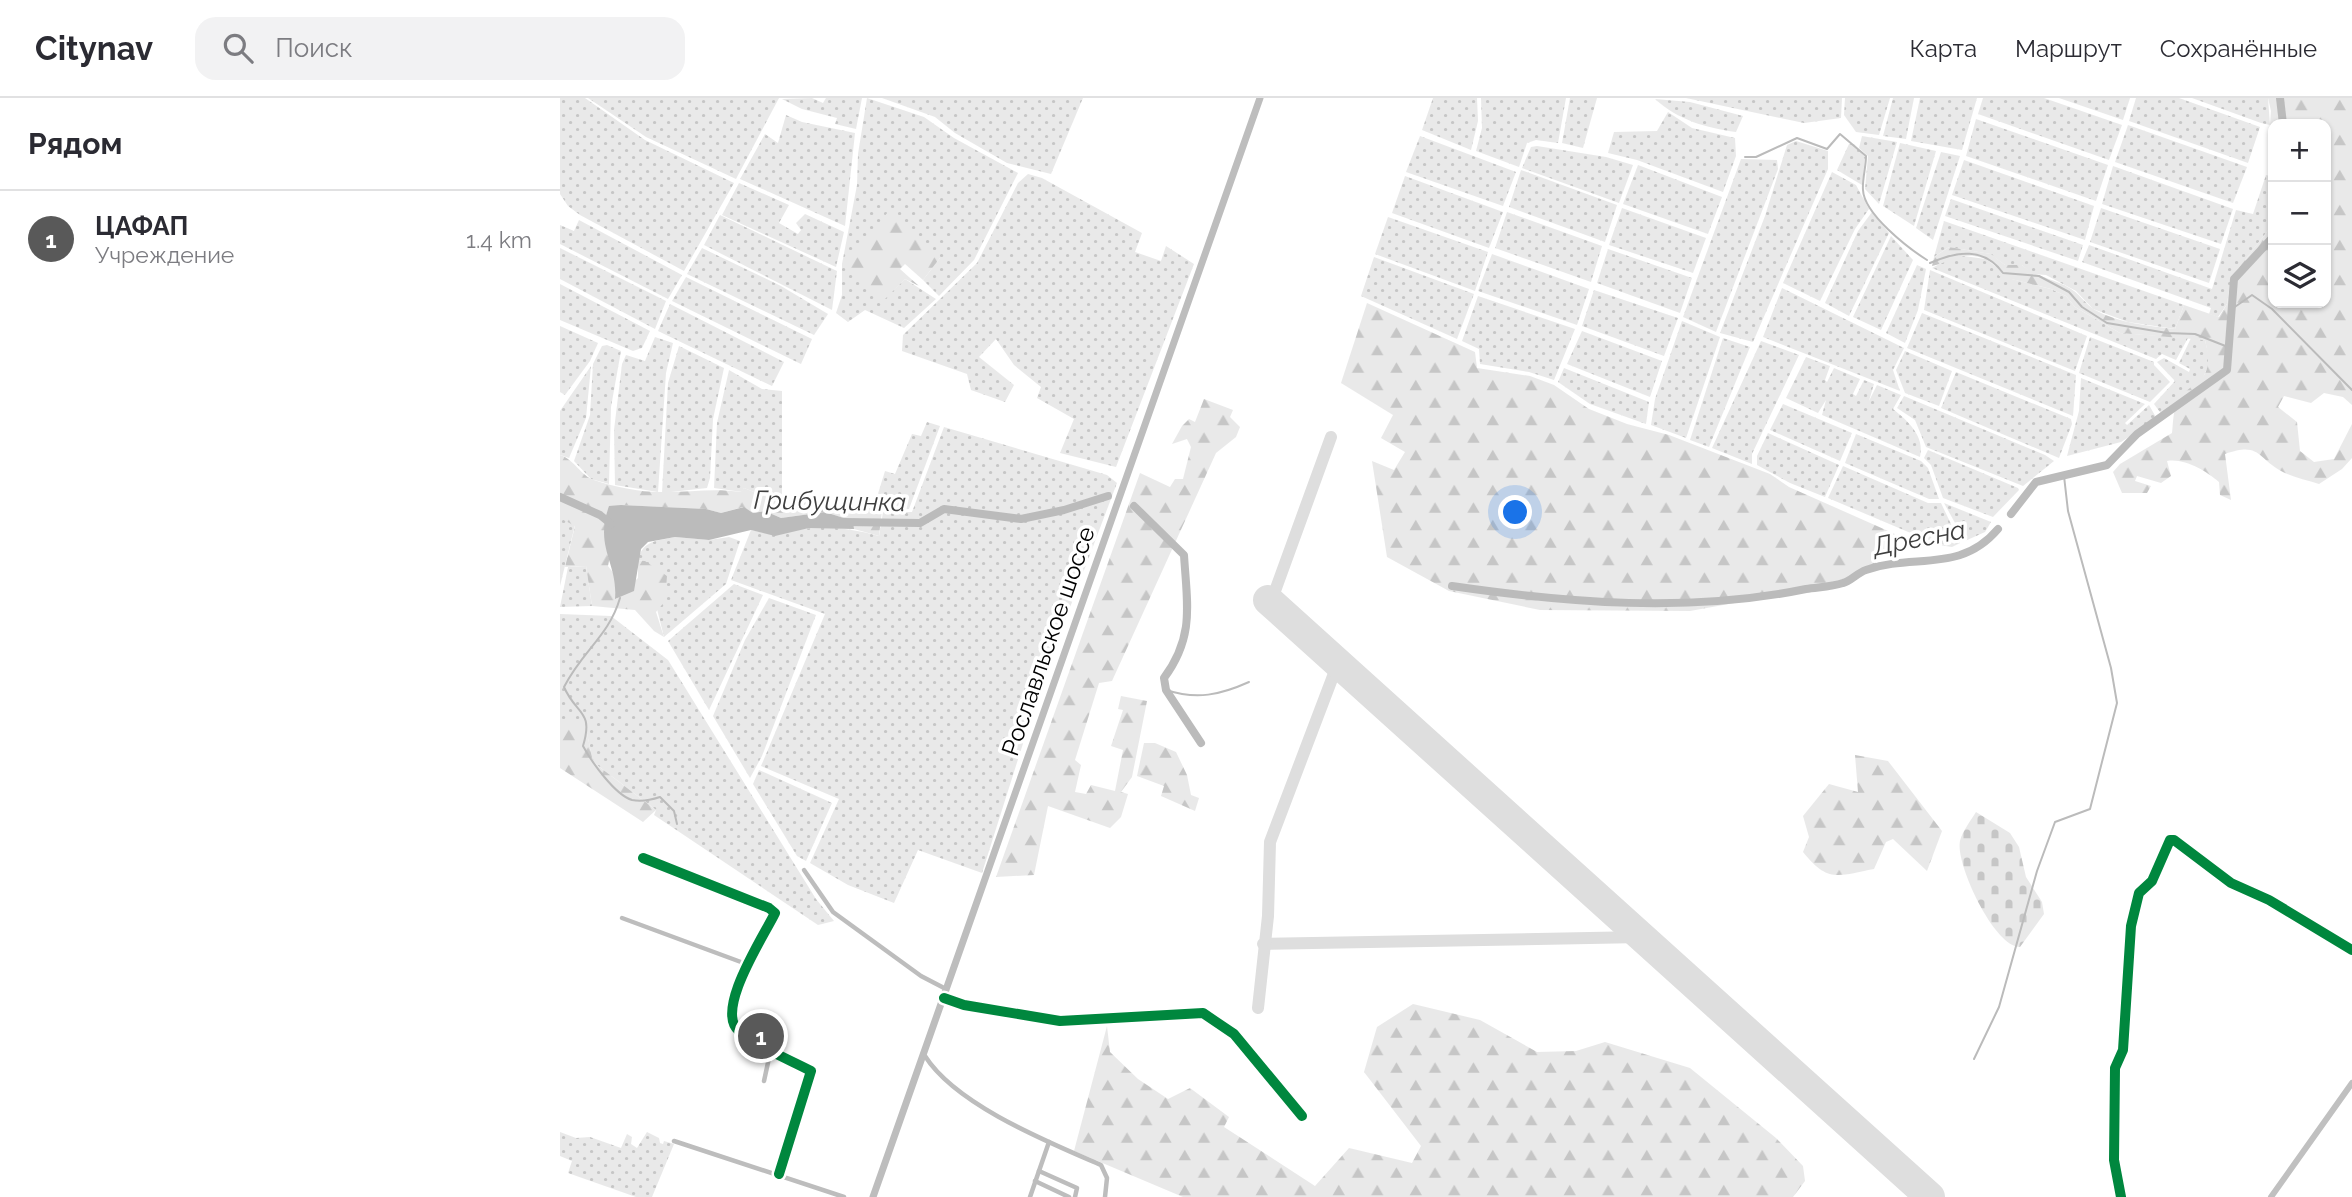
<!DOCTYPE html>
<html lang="ru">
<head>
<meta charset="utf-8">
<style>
  body { margin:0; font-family:Raleway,sans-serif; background:#f2f2f3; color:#2b2b33 }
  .controls { position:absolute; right:21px; top:21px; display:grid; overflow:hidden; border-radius:14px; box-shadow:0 2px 5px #0004 }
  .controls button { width:63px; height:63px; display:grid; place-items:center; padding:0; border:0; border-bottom:2px solid #e1e1e2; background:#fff; color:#2b2b33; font:35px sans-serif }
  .you { position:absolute; left:956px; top:415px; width:24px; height:24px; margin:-18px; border:5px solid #fff; border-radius:50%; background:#1a73e8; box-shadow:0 0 0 10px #1a73e833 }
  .badge { display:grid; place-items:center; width:46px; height:46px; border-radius:50%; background:#595959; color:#fff; font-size:23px; font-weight:700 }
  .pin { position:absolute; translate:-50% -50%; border:4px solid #fff; box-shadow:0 2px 7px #0006 }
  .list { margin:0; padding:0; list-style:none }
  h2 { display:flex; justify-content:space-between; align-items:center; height:91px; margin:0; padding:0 28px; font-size:30px }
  h2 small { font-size:23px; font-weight:400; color:#7c7c81 }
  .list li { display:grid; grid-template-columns:46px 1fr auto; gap:21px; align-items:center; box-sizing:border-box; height:98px; padding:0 28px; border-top:2px solid #e1e1e2 }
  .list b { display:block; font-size:26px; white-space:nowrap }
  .list p { margin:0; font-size:23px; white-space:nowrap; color:#7c7c81 }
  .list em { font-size:23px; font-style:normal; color:#7c7c81 }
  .icon { flex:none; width:38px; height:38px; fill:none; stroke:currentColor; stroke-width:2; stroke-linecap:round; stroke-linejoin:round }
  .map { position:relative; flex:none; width:1792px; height:1099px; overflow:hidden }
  header { display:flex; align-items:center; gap:42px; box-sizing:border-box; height:98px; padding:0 35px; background:#fff; border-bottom:2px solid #e1e1e2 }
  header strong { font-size:33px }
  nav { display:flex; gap:38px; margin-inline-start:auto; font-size:24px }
  .search { width:490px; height:63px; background:#f2f2f3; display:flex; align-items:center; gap:18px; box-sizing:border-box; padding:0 24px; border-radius:21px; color:#7c7c81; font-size:26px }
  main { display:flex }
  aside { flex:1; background:#fff }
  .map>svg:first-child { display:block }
</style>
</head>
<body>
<header>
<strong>Citynav</strong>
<div class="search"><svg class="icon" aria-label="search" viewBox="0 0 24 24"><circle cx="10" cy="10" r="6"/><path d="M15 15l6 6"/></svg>Поиск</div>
<nav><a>Карта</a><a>Маршрут</a><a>Сохранённые</a></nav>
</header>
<main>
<aside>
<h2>Рядом<small></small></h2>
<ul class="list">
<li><span class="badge">1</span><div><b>ЦАФАП</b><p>Учреждение</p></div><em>1.4 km</em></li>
</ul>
</aside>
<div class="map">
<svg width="1792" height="1099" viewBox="0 0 1792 1099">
  <defs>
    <pattern id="grass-dots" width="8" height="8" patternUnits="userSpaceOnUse" patternTransform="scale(1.75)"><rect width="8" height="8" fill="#e9e9e9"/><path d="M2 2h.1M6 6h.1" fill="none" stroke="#c6c6c6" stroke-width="1.8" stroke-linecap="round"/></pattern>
    <pattern id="forest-firs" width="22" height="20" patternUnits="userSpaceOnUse" patternTransform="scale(1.75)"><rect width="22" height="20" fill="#e9e9e9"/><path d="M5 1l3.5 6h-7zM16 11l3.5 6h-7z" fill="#c6c6c6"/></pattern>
    <pattern id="cemetery-stones" width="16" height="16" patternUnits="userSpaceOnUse" patternTransform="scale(1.75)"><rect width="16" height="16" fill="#e9e9e9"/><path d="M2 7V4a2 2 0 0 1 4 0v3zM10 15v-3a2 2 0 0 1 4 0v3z" fill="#c6c6c6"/></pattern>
  </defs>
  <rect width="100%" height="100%" fill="#fff"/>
  <g fill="url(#grass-dots)">
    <path d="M0,0H25L85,42L174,85L124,173L20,117L8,108L0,96Z"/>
    <path d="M28,0H219L176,81L86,39Z"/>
    <path d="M252,0L263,5L266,0H302L296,31L275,26L277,20L242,11L222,1Z"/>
    <path d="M307,0L364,19L394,40L458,75L414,162L379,198L363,182L380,160L286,165L324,201L345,181L376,201L344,230L305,212L288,224L276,215L282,197V166L297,87L298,56Z"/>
    <path d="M322,0H523L491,76L447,65L395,35L375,19Z"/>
    <path d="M873,0H917L918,23L911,52L862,32Z"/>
    <path d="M921,0H1006L998,45L976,42L967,45L959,69L916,53L922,30Z"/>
    <path d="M1010,0H1037L1023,50L1002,45Z"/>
    <path d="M1126,0H1282L1281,20L1244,25Z"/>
    <path d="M1285,0H1330L1319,37L1296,34L1284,17Z"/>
    <path d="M1333,0H1354L1346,41L1323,38Z"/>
    <path d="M1360,0H1417L1402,52L1351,43Z"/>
    <path d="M1423,0H1484L1562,27L1549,62L1418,16Z"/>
    <path d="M1499,0H1570L1563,22Z"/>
    <path d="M1576,0H1619L1700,29L1688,65L1569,23Z"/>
    <path d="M1632,0H1708L1710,27L1701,25Z"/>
    <path d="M1095,1L1130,4L1183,18L1176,34C1146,30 1118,22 1095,1Z"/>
    <path d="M1108,14L1132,30L1175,40L1176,58L1163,94L1077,62L1048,55L1054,34L1097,33Z"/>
    <path d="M226,17L242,24L295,35L285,128L180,81L205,36L218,45Z"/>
    <path d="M1416,21L1548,67L1536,103L1406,58Z"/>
    <path d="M1568,27L1687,69L1673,105L1555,64Z"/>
    <path d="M860,38L956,74L943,108L846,74Z"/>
    <path d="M1302,38L1337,44L1319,106L1305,91L1308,58L1299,50Z"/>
    <path d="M1236,43L1268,53V71L1193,244L1160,235L1205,118L1227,47Z"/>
    <path d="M1340,45L1376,53L1354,128L1323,108Z"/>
    <path d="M1289,46H1294L1305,59L1302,87L1277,72Z"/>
    <path d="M977,48L1046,59L1073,67L1059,105L962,70L971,49Z"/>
    <path d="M1381,54L1400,58L1373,142L1356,130Z"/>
    <path d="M1181,61L1217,62L1218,71L1156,234L1123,219Z"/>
    <path d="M1404,62L1534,108L1525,142L1392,97Z"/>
    <path d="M1078,67L1162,99L1148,136L1063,106Z"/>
    <path d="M1553,68L1673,111L1661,146L1542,106Z"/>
    <path d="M961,72L1057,107L1045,144L949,109Z"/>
    <path d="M1272,74L1296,87L1309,111L1295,131L1260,203L1223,185Z"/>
    <path d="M468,76L482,80L582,135L575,154L601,163L606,148L634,166L556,369L500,355L514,321L477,300L481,289L454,267L436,241L419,259L454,287L445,304L411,292L407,276L342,253L343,237L417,165L458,85Z"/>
    <path d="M1706,77L1713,79V126L1671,180L1667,206L1658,219L1649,216L1651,210L1522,164L1529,147L1652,191L1676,112L1693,116Z"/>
    <path d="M845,78L943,114L929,150L832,115Z"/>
    <path d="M179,85L229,107L219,125L238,136L241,132L236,125L245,116L284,134L276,169L162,117Z"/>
    <path d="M1391,101L1523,147L1518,163L1385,118Z"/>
    <path d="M1062,110L1146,140L1133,175L1049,147Z"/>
    <path d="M1541,110L1660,151L1649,185L1530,144Z"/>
    <path d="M947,114L1042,148L1031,184L935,150Z"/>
    <path d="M1312,114L1329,135L1289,218L1265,205L1298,133Z"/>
    <path d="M160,117L277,173L272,212L144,147Z"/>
    <path d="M828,119L928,154L915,193L815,156Z"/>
    <path d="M19,122L122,177L108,201L0,146V127L14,133Z"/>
    <path d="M1384,123L1624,207L1615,231L1568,224L1533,211L1516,193L1486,177L1472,176L1462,167H1445L1430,156L1389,149L1374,159Z"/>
    <path d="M1331,138L1353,162L1321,232L1293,219Z"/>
    <path d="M0,150L106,203L95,231L0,181Z"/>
    <path d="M142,150L221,188L268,216L254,237L127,176Z"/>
    <path d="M1048,151L1132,180L1120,215L1037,185Z"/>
    <path d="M932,156L1029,191L1017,227L918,193Z"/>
    <path d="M1396,157L1426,161L1452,181L1491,191L1506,198L1515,209L1560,235L1628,240L1616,262L1602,256L1596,261L1372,170Z"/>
    <path d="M814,159L914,196L897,241L801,198Z"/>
    <path d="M1357,167L1366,171L1358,212L1345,245L1326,235Z"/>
    <path d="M1370,172L1527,238L1515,273L1364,212Z"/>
    <path d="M126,179L252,241L241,266L112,203Z"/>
    <path d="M0,186L90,233L82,250L73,253L0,222Z"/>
    <path d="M1222,190L1344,250L1333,272L1340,293L1203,239Z"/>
    <path d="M1034,192L1118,220L1104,258L1022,228Z"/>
    <path d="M918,198L1015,231L994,282L969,274L920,266L919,251L902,243Z"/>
    <path d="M110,206L224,264L212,288L98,233Z"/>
    <path d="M1362,215L1516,277L1513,318L1347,250Z"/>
    <path d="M1122,223L1160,239L1126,340L1091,327L1095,301Z"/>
    <path d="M0,228L38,245L30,263L5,297L0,294Z"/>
    <path d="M1022,233L1102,263L1090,299L1007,266Z"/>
    <path d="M95,239L113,245L106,275L98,394L55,387L54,332L62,266L66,257L85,263Z"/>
    <path d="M1530,239L1594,264V267L1610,284L1590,304L1519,275Z"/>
    <path d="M1163,240L1190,249L1149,349L1130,342Z"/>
    <path d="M1631,240L1645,242L1650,263L1643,280L1602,317L1594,306L1615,283L1597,264L1604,260L1629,274L1630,271L1619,265Z"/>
    <path d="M1201,243L1239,257L1192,356V366L1152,350Z"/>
    <path d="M47,247L61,253L51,309L49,386L31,381L14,363L30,317L33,266L42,248Z"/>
    <path d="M119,248L164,270L153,321L150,380L147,390L102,395L108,285Z"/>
    <path d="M1345,253L1392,273L1379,308L1345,295L1336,272Z"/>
    <path d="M1246,259L1270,268L1265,282L1267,284L1274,270L1300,281L1293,296L1296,298L1304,282L1314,286L1309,303L1317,287L1341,297L1333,311C1348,323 1365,338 1360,359L1262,317L1266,302L1258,315L1226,300Z"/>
    <path d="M31,268L26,320L9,360L0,357V313Z"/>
    <path d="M1004,270L1089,304L1086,326L1030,306L998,284Z"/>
    <path d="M169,272L202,291L222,293V405L184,390L182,394L154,390L157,325Z"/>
    <path d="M1396,274L1511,321L1512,326L1499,360L1381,310Z"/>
    <path d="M1521,280L1585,306L1565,325L1567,327L1589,307L1597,321L1561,344L1507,358L1519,313Z"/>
    <path d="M1344,298L1485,357L1494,363L1463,388L1366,349L1355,322L1337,310Z"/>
    <path d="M1223,306L1292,335L1280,363L1210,332Z"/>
    <path d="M367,324L380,328L349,411L313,412L325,373L335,376L352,336L361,338Z"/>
    <path d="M384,329L547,377L557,385L486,573L422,775L358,752L334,805L288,787L250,765L279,701L201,668L265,516L171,482L191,432C223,440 224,431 252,430C275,428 297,432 319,438L323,414H352Z"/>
    <path d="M1208,335L1279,367L1265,399L1230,385L1197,367V358Z"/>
    <path d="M1296,336L1361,363L1368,370L1379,401H1369L1285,365Z"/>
    <path d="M1368,352L1458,390L1459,392L1433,419L1383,400L1371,367L1364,360Z"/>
    <path d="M1283,368L1368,405H1381L1400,445L1392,449L1379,447L1268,400Z"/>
    <path d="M1384,405L1431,424L1425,434L1405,443Z"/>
    <path d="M0,419L15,427L0,488Z"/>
    <path d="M115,439L149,442L169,439L180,443L166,486L104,539L85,463L78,462C83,442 97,443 115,439Z"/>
    <path d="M26,468L32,508L0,509L8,469Z"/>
    <path d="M174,486L203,497L149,612L108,543Z"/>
    <path d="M209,500L256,517L202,658L190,680L153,618L185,542Z"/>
    <path d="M0,516L51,518L108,562L256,801L274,823L258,827L94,717L96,712L33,664L25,626L0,625Z"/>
    <path d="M199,672L272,705L246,763L237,758L193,686Z"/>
    <path d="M0,1034L16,1040L30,1039L61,1050L67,1036L72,1039L71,1046L77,1050L87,1034L99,1040L100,1045L103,1046L104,1043L114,1046L92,1099H76L8,1075L12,1063L0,1058Z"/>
  </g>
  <g fill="url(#forest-firs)">
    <path d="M1708,0H1792V307L1783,299L1764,295L1751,305L1724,298L1718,309L1737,324L1740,353L1754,364L1774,361L1792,326V360L1782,371L1759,386C1747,382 1732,379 1721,373C1696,359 1700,344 1665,356L1671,402L1660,397L1659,384C1646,373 1625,360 1607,363L1611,378L1601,385L1577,378L1575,383L1591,388L1587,395H1562L1553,374L1560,366L1612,335C1613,327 1613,315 1616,308C1629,278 1657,291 1645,242L1560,235L1515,209L1506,198L1491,191L1439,178L1434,165C1406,150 1397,162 1372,168L1374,159L1389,149L1431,156L1445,167H1462C1474,178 1491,180 1506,188C1520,195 1525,206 1535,212C1559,225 1588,228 1615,231L1624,207L1659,219L1667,206L1671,180L1713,126V205H1766V26H1713V54L1708,52L1711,13Z"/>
    <path d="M328,114L380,160L363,182L345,166L340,171L359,188L345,181L324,202L285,166Z"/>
    <path d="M807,205L915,254L917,270L970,278L994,287L1029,311L1067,326L1109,337L1210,376L1229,389L1335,436L1309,474L1251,491L1130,513L980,512L889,493L827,459L812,363L834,372L845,354L821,340L833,317L781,285Z"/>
    <path d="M644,301L673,312L670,319L680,329L676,339L656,355L552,583L539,585L515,662L521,667L515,694L526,696L531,687L555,693L563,652L551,648L563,612L558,611L561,598L587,603L572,679L561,694L568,696L561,719L550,730L488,708L474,777L436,779L580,375L610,389L615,381H623L631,349L627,341L612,346L622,328L629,321L635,324Z"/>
    <path d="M0,357C15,362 21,378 34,382C55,389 84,395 105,394C132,394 154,390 181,394L184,390L222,405L278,403L322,412L319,438L294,431L292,423L265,414L221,420L205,413L193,415L183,409L161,415L146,411L60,407L48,468L55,477L56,501L78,480V462L85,463L107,478L105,503L96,514L104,539L94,533L75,512L32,508L26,468L5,469L15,428L0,420Z"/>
    <path d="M0,625H25L33,664L96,712L83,724L0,670Z"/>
    <path d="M584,645H595L616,654L627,677L631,697L639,700L635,713L601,698L604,688L577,678Z"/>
    <path d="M1295,657L1328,663L1382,733L1367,773L1333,741L1326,744L1314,771C1277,778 1268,785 1243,754L1249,739L1243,718L1269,686L1298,694Z"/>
    <path d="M853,906L920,922L977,954L1016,953L1045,944L1130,970L1216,1040L1243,1068L1245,1083L1233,1099H623L514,1053L547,928L550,954L578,981L608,1001L630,990L669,1019L664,1029L755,1088L789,1050L852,1065L861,1048L804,974L817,929Z"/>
  </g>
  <path fill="url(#cemetery-stones)" d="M1416,714L1450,735L1459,749L1466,779L1482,804L1484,816L1460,849C1435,850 1395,766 1400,743C1402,734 1411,722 1416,714Z"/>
  <path fill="#bbb" d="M61,407L146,411L161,415L184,409L193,415L205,413L221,420L265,414L293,423L294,431L249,430L215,438L191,432L149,442L115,439L88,444L81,451L74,493L55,501C58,464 34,450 49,408Z"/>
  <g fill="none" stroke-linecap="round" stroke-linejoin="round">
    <g stroke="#bbb" stroke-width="2">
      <path d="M1185,59H1196L1237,40L1267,51L1280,36L1306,58C1306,69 1302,82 1303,92C1304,116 1348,150 1367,162"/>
      <path d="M1370,165C1397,153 1424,149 1443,175L1479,178L1509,194L1522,209L1547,225L1607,235L1635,236L1668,249"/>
      <path d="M1669,213L1692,197L1712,211L1792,292"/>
      <path d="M60,500C49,538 22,553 4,589C16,617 34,612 23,648C31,663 55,697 72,702C82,704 91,702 100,699L114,713L117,726"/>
      <path d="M606,592C637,602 660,597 689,584"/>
      <path d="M1414,961L1439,909L1477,773L1495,724L1530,711L1557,605L1551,570L1508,413L1504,378"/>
    </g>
    <g stroke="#bbb" stroke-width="8">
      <path d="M1720,0L1723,26"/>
      <path d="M0,399L40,417L51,426"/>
      <path d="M574,408L624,457C627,506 635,538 604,580L606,592L641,645"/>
      <path d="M1451,416L1476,384L1547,367L1577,336L1667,272L1674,181L1713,139"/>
      <path d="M283,424L360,425L384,411L461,421L504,412L548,398"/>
      <path d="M892,488C1009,505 1129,515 1246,491C1258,489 1271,489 1283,485C1291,483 1297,475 1306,472C1354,455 1400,476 1438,431"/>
    </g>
    <g stroke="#dedede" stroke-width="12">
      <path d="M711,504L771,339"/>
      <path d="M703,846L1082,839"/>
      <path d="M698,910L708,818L710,744L778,565"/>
    </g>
    <path stroke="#dedede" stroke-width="30" d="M708,502L1370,1099"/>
    <g stroke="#bdbdbd" stroke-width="4.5">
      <path d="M83,760L209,810L215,815C204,838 154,913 179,933C200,950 228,961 251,973L219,1076"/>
      <path d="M244,772L273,814L361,878L386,891"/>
      <path d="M62,820L189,867"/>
      <path d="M384,900L404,907L500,923L643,915L674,936L742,1018"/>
      <path d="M365,958C396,1007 488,1044 541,1067L547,1080L545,1099"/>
      <path d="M204,983L211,951"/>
      <path d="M114,1043L284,1099"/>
      <path d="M479,1073L517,1090L515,1099"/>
      <path d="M475,1083L509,1099"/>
      <path d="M470,1099L489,1044"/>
      <path d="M1561,1099L1554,1062L1555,970L1563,952L1571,828L1579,795L1592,783L1610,742H1614L1671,785L1709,802L1792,852"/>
    </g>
    <path stroke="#c0c0c0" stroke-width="6" d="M1711,1099L1792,985"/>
    <path stroke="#bdbdbd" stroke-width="7" d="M313,1099L700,0"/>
    <g stroke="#fff" stroke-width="15">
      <g id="cycleway">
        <path d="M83,760L209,810L215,815C204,838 154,913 179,933C200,950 228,961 251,973L219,1076"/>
        <path d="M384,900L404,907L500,923L643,915L674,936L742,1018"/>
        <path d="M1561,1099L1554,1062L1555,970L1563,952L1571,828L1579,795L1592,783L1610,742H1614L1671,785L1709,802L1792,852"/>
      </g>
    </g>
    <use href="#cycleway" stroke="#00873e" stroke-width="10"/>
  </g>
  <g text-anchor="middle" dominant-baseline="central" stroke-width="7" stroke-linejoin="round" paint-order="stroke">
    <g font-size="24" fill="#000" stroke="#fff">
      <text transform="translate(488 543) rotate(-71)">Рославльское шоссе</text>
    </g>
    <g font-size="26" font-style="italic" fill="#3f3f3f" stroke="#fff">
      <text transform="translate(270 403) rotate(1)">Грибущинка</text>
      <text transform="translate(1359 440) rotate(-11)">Дресна</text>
    </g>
  </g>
</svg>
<div class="controls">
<button>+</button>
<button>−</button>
<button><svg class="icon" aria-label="layers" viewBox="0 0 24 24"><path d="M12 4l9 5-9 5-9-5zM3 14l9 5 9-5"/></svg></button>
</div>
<div class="you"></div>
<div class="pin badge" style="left:201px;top:938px">1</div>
</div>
</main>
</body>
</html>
